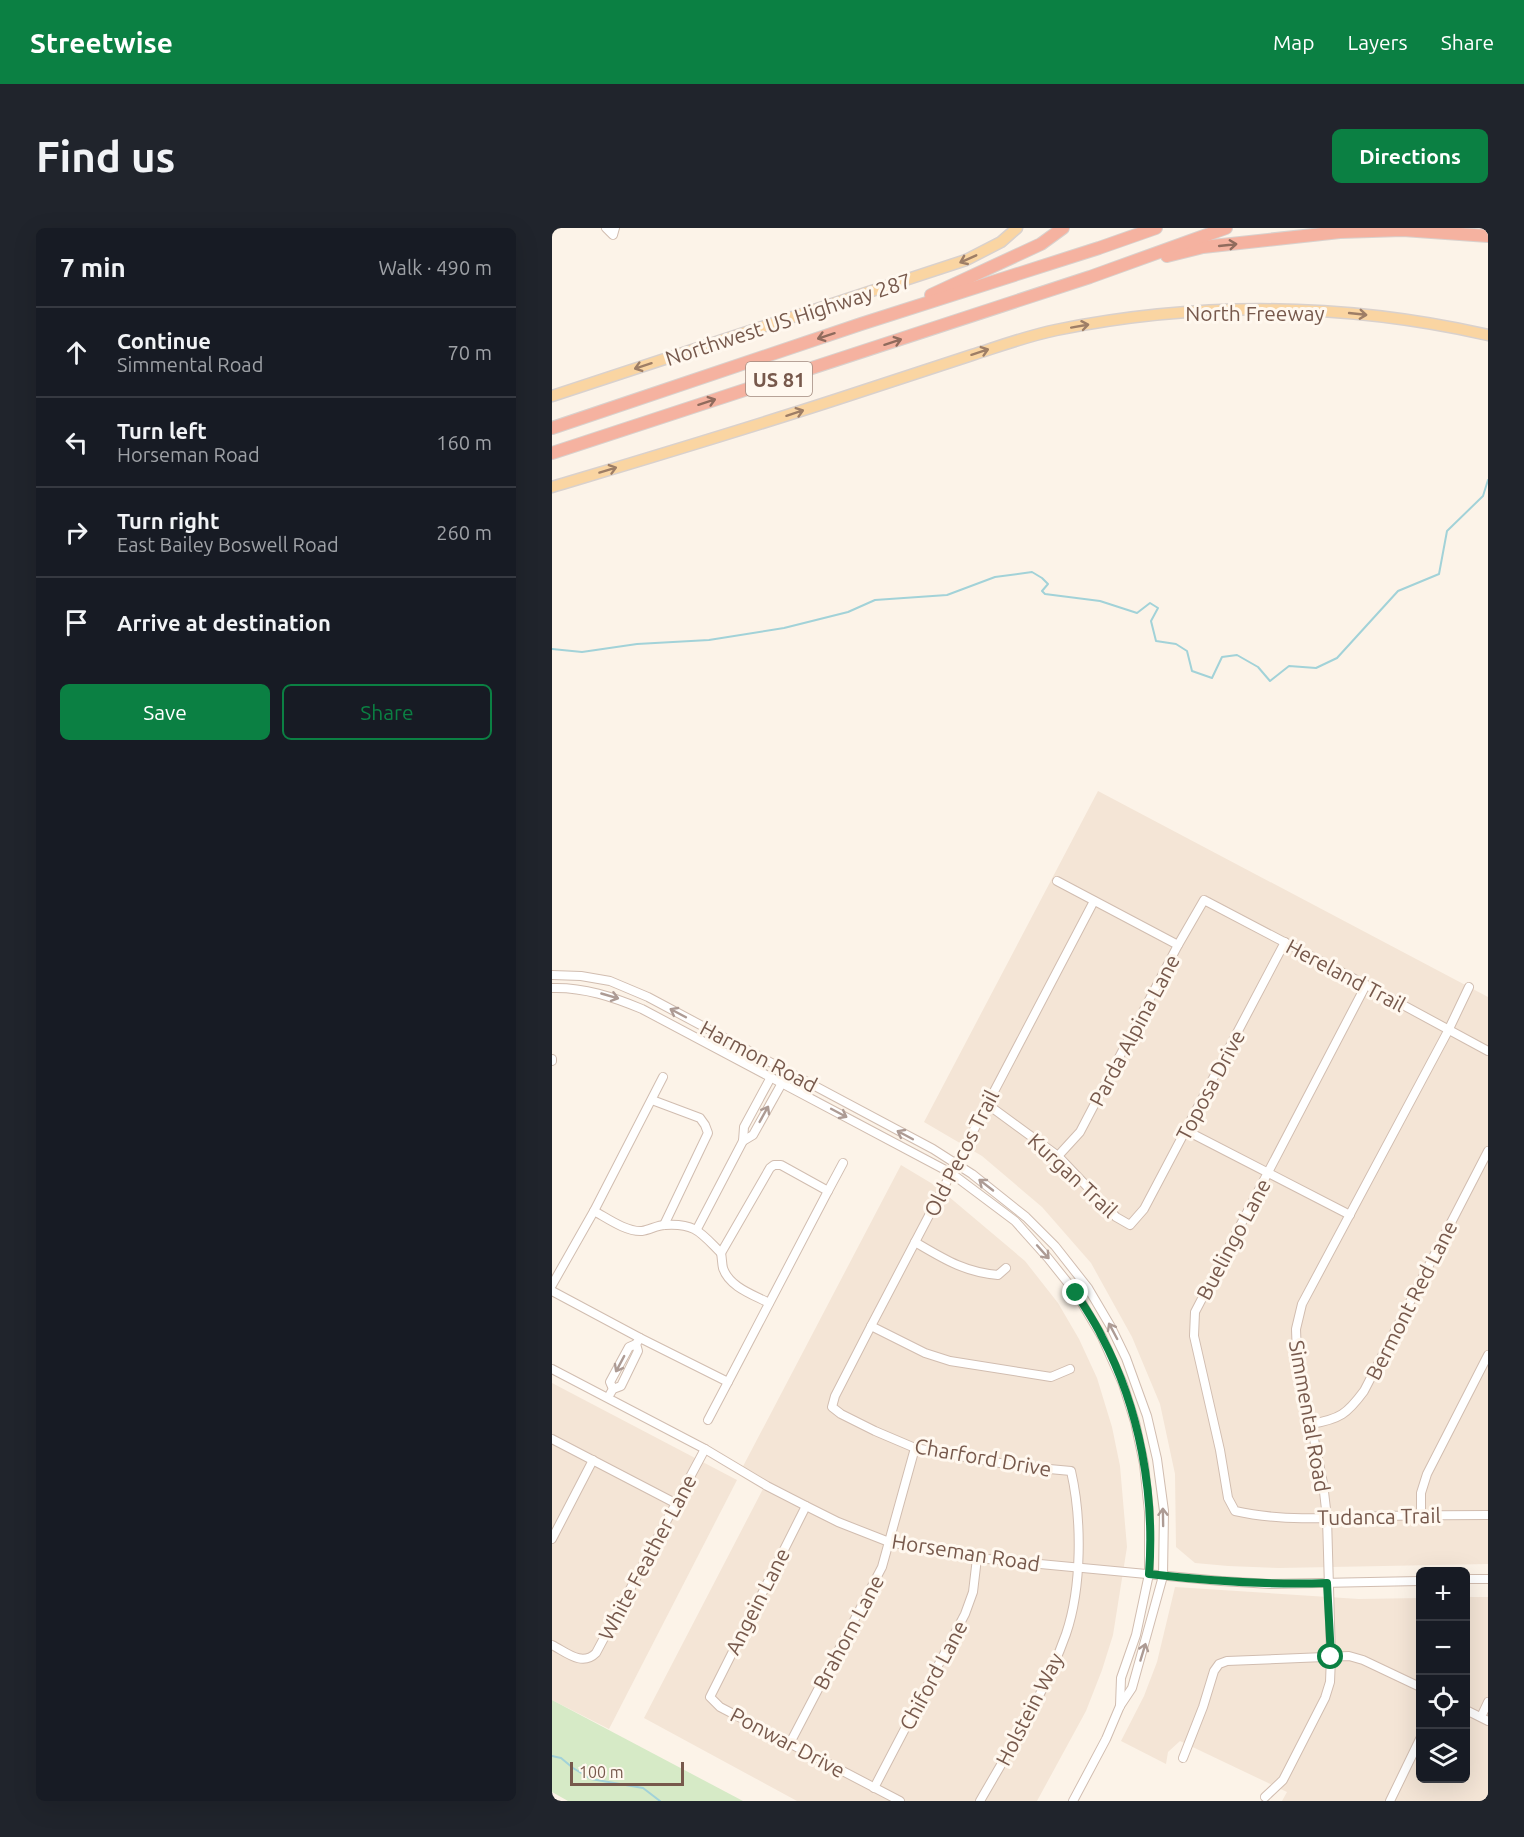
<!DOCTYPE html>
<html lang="en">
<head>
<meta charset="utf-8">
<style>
  body { margin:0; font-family:Ubuntu,sans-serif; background:#20242c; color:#f1f3f6 }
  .controls { position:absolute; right:18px; bottom:18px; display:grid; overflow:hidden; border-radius:9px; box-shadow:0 6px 24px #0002 }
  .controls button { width:54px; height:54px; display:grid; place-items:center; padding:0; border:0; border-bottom:2px solid #363941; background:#171b24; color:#f1f3f6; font:30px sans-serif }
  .scale { position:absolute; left:18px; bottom:15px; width:114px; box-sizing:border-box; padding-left:6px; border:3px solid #77594c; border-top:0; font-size:16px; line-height:21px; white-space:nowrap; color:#77594c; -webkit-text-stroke:4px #fff8ef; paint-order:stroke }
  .stop { position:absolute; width:18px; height:18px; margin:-14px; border:4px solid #0b8043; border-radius:50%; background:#fff }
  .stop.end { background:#0b8043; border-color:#fff; box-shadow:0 2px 6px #0008 }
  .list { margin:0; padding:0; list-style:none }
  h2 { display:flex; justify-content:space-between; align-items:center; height:78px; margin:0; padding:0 24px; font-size:26px }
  h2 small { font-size:20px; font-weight:400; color:#9ea1a6 }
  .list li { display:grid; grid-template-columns:39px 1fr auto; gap:18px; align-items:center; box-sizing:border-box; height:90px; padding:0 24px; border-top:2px solid #363941 }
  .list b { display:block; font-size:22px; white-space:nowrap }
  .list p { margin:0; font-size:20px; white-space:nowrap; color:#9ea1a6 }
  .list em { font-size:20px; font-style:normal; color:#9ea1a6 }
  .actions { display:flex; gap:12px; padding:18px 24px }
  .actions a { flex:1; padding:14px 0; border:2px solid #0b8043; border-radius:9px; text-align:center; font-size:21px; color:#0b8043 }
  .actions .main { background:#0b8043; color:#fff }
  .icon { flex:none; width:33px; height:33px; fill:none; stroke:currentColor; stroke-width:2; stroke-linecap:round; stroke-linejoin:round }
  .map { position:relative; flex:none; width:936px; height:1573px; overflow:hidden; border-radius:9px }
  header { display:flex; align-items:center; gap:36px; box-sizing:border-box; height:84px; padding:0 30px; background:#0b8043; color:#fff }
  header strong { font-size:28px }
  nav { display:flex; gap:33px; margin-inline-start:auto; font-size:21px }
  .intro { display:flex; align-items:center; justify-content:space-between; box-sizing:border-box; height:144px; padding:0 36px }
  h1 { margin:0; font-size:42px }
  .button { padding:15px 27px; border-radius:9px; background:#0b8043; color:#fff; font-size:21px; font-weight:700 }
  main { display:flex; gap:36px; padding:0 36px }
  aside { flex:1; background:#171b24; border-radius:9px; box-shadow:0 6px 24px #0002 }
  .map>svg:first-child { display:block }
</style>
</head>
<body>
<header>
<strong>Streetwise</strong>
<nav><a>Map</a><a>Layers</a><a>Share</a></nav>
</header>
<div class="intro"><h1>Find us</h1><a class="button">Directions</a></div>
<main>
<aside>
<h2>7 min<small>Walk · 490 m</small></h2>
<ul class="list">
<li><svg class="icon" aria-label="ahead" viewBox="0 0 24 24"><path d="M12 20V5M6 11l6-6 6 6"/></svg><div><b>Continue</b><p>Simmental Road</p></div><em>70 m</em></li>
<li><svg class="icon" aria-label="left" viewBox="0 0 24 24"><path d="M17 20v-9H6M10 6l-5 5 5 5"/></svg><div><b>Turn left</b><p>Horseman Road</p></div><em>160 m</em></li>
<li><svg class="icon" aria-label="right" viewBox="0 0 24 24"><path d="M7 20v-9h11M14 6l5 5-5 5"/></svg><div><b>Turn right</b><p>East Bailey Boswell Road</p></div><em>260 m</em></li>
<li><svg class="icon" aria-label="arrive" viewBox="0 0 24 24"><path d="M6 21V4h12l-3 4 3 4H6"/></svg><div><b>Arrive at destination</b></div></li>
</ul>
<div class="actions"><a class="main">Save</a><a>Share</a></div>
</aside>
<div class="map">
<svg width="936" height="1573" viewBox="0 0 936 1573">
  <rect width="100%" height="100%" fill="#fcf3e8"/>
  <g fill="#f4e5d6">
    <path d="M546,563L936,769V1336L727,1340L676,1338L643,1335L624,1319L623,1246L608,1176L580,1109L539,1035L490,979L430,928L372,894Z"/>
    <path d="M349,937L379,955L396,968L473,1033L506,1075L527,1111L545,1150L560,1199L568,1238L575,1319L561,1407L550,1442L534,1483L485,1573H245L92,1490L212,1259L187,1246Z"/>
    <path d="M0,1155L185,1252L57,1501L0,1472Z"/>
    <path d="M623,1359L807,1371L868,1370V1550H914V1369H936V1573H730L735,1564L628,1513L616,1524L614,1536L569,1513L592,1468L605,1434Z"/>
  </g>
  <path fill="#d6eac6" d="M0,1472L191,1573H16L0,1564Z"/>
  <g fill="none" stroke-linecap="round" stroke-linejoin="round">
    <g stroke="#a2d2d8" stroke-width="2">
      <path d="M0,421L30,424L85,416L157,412L232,400L296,384L323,372L395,367L443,349L480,344L490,350L496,356L490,363L493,366L548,373L585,385L598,375L606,380L599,393L604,413L624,416L635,423L640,443L660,450L670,429L685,427L706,439L718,453L737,438L764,440L785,430L846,363L887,346L895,303L931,268L936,252"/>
      <path d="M0,1528L9,1530L21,1540L39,1551L91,1560L108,1573"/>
    </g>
    <g stroke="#d1bdb0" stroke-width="10">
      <g id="minor">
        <path d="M54,0L61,7L63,0"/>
        <path d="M505,653L626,717"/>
        <path d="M0,747L29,748L58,753L96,769L381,921L420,946L474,989L503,1018L536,1060L559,1099L574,1130L595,1188L605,1231L612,1283L611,1348L580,1460L568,1478L554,1511L521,1573"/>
        <path d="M814,757L643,1084L642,1108L668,1222L676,1270L683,1283C732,1294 785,1290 835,1288C868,1287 902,1287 936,1287"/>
        <path d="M0,760C32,759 61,769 90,781L399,945L463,993L496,1030L524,1065L550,1109L571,1156L583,1194L592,1236L597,1284V1346L584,1407L569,1450L568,1478"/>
        <path d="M0,831V833"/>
        <path d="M100,872L148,890L153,897L156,905L112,997"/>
        <path d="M435,876L506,928L564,989L578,997L592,981L733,714"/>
        <path d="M633,902L798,987"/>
        <path d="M191,913L201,907L230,855"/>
        <path d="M506,928L528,904L626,717L652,672L814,757L936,823"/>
        <path d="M276,963L291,935"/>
        <path d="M42,983L111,849"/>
        <path d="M145,1001L191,913L192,899L219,849"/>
        <path d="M363,1014C392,1031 412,1044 446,1047L454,1040"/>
        <path d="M169,1025C170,1030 170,1036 171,1040C177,1059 202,1067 217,1075"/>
        <path d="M0,1057L42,983C55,990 74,1004 90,1003C98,1002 105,997 113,997C144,995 149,1005 169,1025L218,940L222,937H229L276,963L176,1154L88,1110L84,1116L77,1119L58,1154L61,1161"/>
        <path d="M0,1063L88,1110"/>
        <path d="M319,1098L373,1125L398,1133L499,1149L518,1141"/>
        <path d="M0,1141L153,1221L215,1258L254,1278L286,1294L337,1314L425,1330L669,1353L718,1356L868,1353"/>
        <path d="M58,1166L61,1161L69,1158L86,1123L84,1116"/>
        <path d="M156,1192L176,1154"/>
        <path d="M759,1196C788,1191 795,1186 812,1163L936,923"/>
        <path d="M0,1211L123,1275"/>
        <path d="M254,1278L158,1469L168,1479L348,1573"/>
        <path d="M869,1287V1265L875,1246L936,1127"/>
        <path d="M0,1311L41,1232"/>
        <path d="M914,1351H936"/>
        <path d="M0,1417C14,1424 30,1439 44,1425L153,1221"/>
        <path d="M914,1482L936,1493"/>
        <path d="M929,1489L936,1474"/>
        <path d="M238,1515L330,1339L363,1220"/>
        <path d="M631,1530L651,1479L662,1443L667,1436L675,1433L797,1428L811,1432L868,1459"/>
        <path d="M322,1560L413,1386L421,1364L425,1330"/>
        <path d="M713,1569L731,1552L773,1470L778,1454L779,1429L775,1290L771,1255L745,1128L744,1101L750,1076L896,803L917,759"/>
        <path d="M428,1573C459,1519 493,1465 514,1406C530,1359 530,1291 519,1243L465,1238L363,1220L323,1203L289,1186L280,1179L283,1168L319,1098L542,673"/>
        <path d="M838,1573L868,1511"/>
      </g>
    </g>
    <g stroke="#d9d1cd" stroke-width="13">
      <g id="major">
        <path d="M0,168L414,32L449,14L465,0"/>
        <path d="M0,259C100,229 201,199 301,166C341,153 380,140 420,127C448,118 475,108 504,102C647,73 794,75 936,107"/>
      </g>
    </g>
    <g stroke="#d9d1cd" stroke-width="14">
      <g id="highway">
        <path d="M615,28L651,19L788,4L851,2L936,8"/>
        <path d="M379,67L489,16L511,0"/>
        <path d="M0,200L309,96L547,20L604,0"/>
        <path d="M0,225L538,49L674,0"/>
      </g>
    </g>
    <use href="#minor" stroke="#fff" stroke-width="8"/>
    <use href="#major" stroke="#fad5a2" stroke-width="10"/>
    <use href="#highway" stroke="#f5b2a0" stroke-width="12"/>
  </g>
  <defs><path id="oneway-shaft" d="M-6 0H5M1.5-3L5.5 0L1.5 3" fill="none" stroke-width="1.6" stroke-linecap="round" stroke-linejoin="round" transform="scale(1.5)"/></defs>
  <g stroke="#906b5d">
    <use href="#oneway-shaft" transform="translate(676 17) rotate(-6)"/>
    <use href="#oneway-shaft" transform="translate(274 108) rotate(162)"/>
    <use href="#oneway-shaft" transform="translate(341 114) rotate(-18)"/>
    <use href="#oneway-shaft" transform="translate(155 174) rotate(-18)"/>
  </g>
  <g stroke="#9e7e66">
    <use href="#oneway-shaft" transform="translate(416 31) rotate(156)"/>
    <use href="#oneway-shaft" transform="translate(806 86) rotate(6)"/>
    <use href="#oneway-shaft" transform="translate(528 98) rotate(-10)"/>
    <use href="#oneway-shaft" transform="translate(428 124) rotate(-18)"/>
    <use href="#oneway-shaft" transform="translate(91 138) rotate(162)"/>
    <use href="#oneway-shaft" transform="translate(243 185) rotate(-18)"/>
    <use href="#oneway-shaft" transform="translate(56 242) rotate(-17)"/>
  </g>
  <g stroke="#ad9b94">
    <use href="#oneway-shaft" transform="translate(58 768) rotate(16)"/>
    <use href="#oneway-shaft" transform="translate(126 785) rotate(-152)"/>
    <use href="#oneway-shaft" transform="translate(287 885) rotate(28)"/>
    <use href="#oneway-shaft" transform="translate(212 886) rotate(-61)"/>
    <use href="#oneway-shaft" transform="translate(353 907) rotate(-152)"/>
    <use href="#oneway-shaft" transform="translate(434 957) rotate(-142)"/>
    <use href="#oneway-shaft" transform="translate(491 1024) rotate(48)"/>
    <use href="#oneway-shaft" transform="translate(561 1103) rotate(-118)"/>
    <use href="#oneway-shaft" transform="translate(68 1136) rotate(118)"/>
    <use href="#oneway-shaft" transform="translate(611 1289) rotate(-91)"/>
    <use href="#oneway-shaft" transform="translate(591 1424) rotate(-73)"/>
  </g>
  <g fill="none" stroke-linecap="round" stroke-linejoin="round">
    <path stroke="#0b8043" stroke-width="8" d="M524,1065C533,1080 543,1094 550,1109C588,1181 603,1266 597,1346C656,1353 716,1357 775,1355L779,1429"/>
  </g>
  <g text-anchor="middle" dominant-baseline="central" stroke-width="6" stroke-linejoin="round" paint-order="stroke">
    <rect fill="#fff8ef" stroke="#a0897d" stroke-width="1.5" x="194" y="134" width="66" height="34" rx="4.5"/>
    <g font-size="20" font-weight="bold" fill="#77594c">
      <text x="227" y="151">US 81</text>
    </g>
    <g font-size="21" fill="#77594c" stroke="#fff8ef">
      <text x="703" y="85">North Freeway</text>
      <text transform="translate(236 91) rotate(-18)">Northwest US Highway 287</text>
      <text transform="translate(794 747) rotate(28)">Hereland Trail</text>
      <text transform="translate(582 802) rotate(-62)">Parda Alpina Lane</text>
      <text transform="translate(207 828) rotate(28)">Harmon Road</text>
      <text transform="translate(658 857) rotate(-62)">Toposa Drive</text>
      <text transform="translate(409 925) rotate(-63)">Old Pecos Trail</text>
      <text transform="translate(521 947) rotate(43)">Kurgan Trail</text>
      <text transform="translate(681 1011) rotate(-62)">Buelingo Lane</text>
      <text transform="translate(859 1072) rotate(-63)">Bermont Red Lane</text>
      <text transform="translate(758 1188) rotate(80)">Simmental Road</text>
      <text transform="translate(431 1229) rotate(10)">Charford Drive</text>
      <text transform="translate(827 1288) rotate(-1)">Tudanca Trail</text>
      <text transform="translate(414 1324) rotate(9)">Horseman Road</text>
      <text transform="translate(95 1329) rotate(-62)">White Feather Lane</text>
      <text transform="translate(205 1373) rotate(-63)">Angein Lane</text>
      <text transform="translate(296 1404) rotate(-62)">Brahorn Lane</text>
      <text transform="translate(381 1447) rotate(-62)">Chiford Lane</text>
      <text transform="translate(477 1481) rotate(-63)">Holstein Way</text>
      <text transform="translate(236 1514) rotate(28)">Ponwar Drive</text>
    </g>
  </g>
</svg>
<div class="controls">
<button>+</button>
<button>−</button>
<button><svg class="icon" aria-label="locate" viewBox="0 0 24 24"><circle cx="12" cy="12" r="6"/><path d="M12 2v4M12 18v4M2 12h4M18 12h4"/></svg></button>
<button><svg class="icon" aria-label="layers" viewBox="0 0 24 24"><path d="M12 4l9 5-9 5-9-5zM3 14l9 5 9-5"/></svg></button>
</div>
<div class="scale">100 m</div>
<div class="stop" style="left:779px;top:1429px"></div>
<div class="stop end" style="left:524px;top:1065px"></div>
</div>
</main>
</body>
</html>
